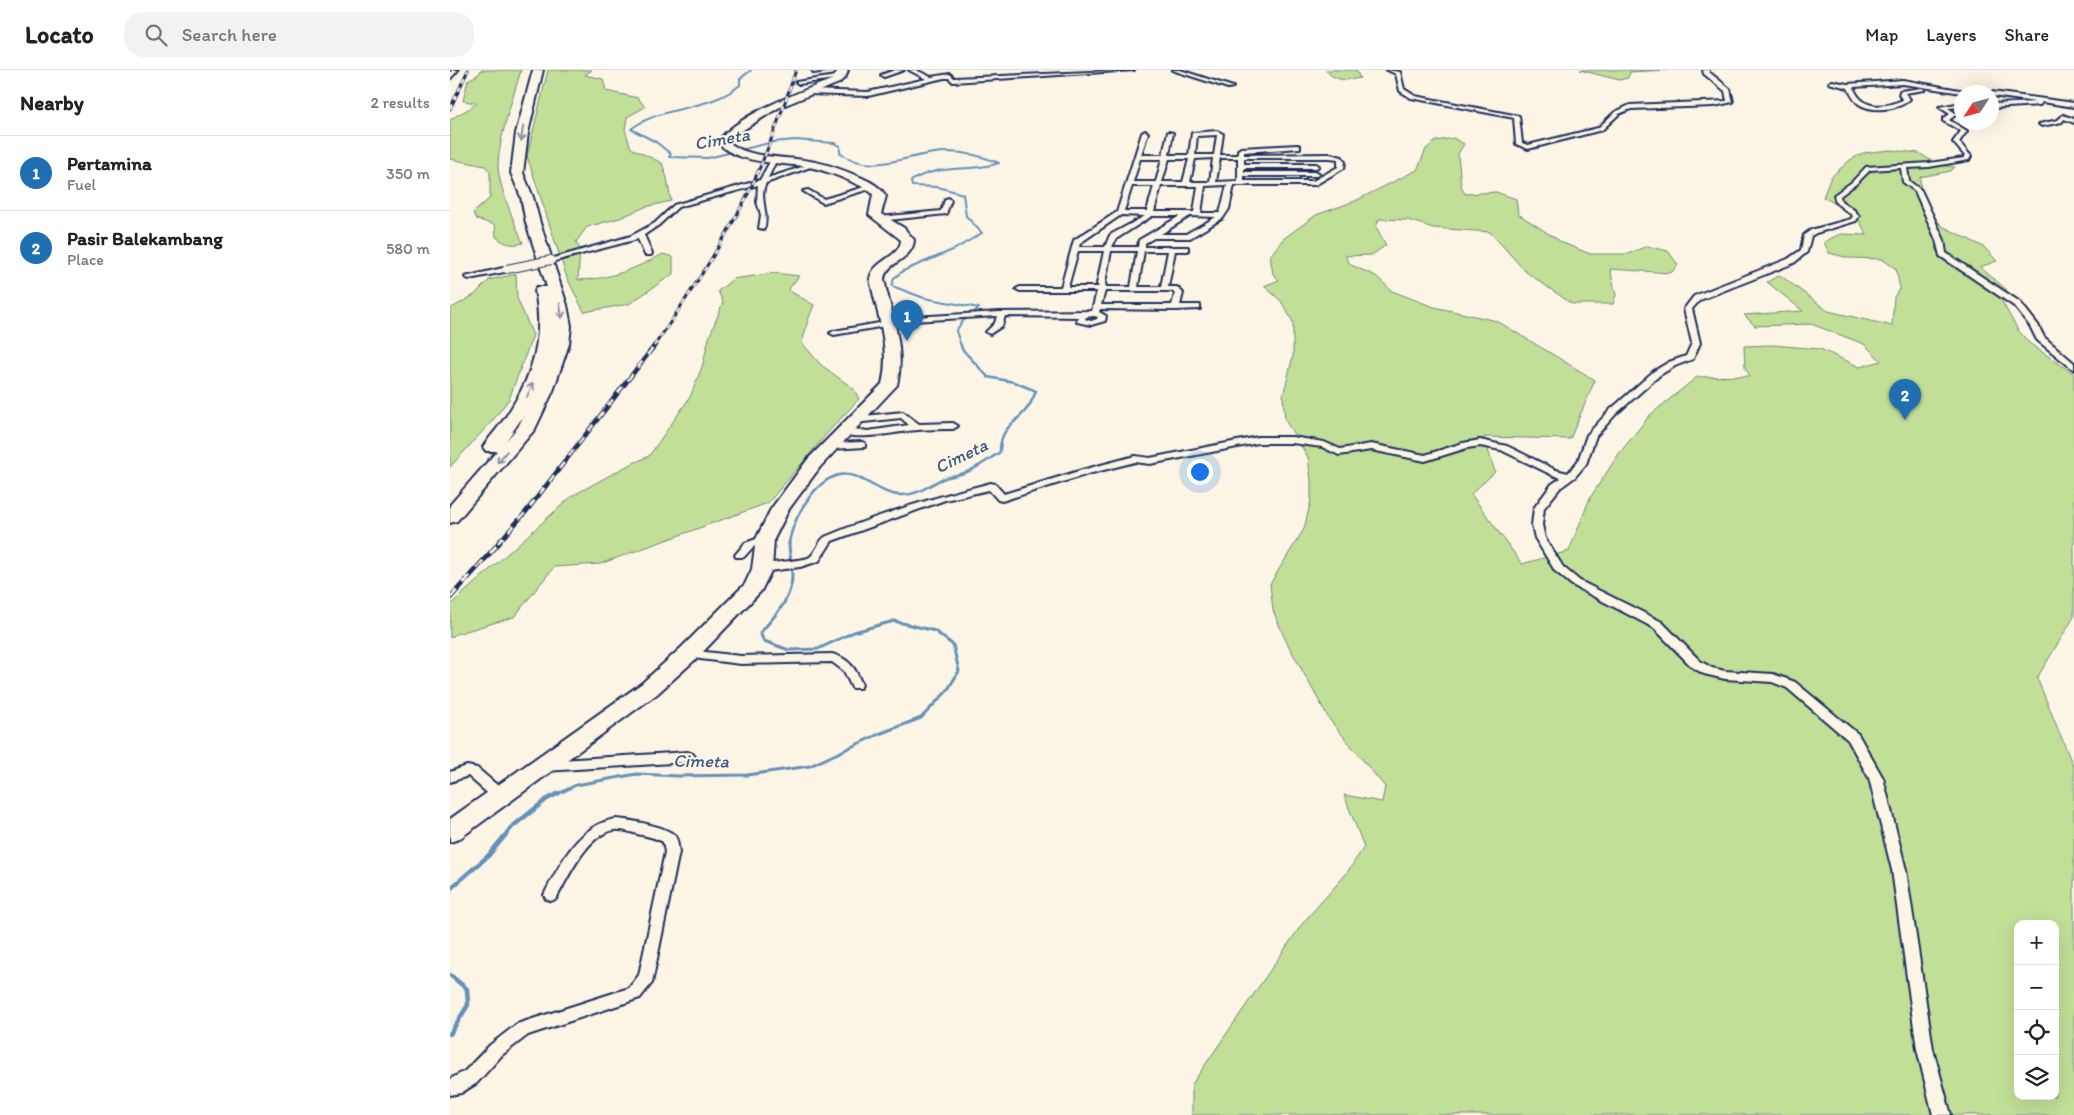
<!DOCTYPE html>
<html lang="en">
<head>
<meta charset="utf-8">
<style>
  body { margin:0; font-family:Itim,sans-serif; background:#f2f2f2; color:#222 }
  .controls { position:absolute; right:15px; bottom:15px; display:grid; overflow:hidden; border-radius:10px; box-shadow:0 5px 20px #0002 }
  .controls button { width:45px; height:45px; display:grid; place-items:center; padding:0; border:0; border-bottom:1px solid #e0e0e0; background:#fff; color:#222; font:25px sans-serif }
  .compass { position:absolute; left:1504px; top:15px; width:45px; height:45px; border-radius:50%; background:#fff; box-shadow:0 5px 20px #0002; rotate:234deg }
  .you { position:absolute; left:749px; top:401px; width:18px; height:18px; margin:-12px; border:4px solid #fff; border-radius:50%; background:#1a73e8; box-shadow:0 0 0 8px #1a73e833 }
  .badge { display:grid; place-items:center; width:32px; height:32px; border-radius:50%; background:#1f6fb2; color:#fff; font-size:16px; font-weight:700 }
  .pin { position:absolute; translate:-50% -41px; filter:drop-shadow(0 1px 2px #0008) }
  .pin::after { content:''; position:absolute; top:26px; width:18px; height:15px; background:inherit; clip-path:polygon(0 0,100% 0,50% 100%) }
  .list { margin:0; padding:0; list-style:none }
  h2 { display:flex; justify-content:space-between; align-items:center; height:65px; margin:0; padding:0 20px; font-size:21px }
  h2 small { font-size:16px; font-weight:400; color:#767676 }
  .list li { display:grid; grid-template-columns:32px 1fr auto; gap:15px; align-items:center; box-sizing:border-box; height:75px; padding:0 20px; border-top:1px solid #e0e0e0 }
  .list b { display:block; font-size:19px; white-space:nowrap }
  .list p { margin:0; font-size:16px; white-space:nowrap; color:#767676 }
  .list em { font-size:16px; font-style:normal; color:#767676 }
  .icon { flex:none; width:28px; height:28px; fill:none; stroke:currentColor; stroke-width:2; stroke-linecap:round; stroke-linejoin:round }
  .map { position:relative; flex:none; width:1624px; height:1045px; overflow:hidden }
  header { display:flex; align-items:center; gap:30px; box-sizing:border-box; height:70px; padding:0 25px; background:#fff; border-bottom:1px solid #e0e0e0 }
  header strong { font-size:24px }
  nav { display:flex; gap:28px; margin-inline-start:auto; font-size:18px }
  .search { width:350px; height:45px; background:#f2f2f2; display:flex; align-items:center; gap:12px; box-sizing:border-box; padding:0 18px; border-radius:20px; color:#767676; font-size:19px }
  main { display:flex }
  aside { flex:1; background:#fff }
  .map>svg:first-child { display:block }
</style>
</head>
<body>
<header>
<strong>Locato</strong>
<div class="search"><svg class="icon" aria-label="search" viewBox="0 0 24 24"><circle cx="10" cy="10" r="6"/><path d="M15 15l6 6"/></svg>Search here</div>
<nav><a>Map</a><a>Layers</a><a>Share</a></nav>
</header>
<main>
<aside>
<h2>Nearby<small>2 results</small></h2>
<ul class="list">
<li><span class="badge">1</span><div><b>Pertamina</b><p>Fuel</p></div><em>350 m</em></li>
<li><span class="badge">2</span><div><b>Pasir Balekambang</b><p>Place</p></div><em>580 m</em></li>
</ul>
</aside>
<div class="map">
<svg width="1624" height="1045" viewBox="0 0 1624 1045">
  <rect width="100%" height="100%" fill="#fcf5e5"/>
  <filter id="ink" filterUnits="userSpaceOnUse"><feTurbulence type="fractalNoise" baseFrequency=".02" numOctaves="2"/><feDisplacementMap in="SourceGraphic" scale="10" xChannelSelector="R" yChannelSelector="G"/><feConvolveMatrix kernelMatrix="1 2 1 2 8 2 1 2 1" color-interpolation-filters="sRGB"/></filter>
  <g filter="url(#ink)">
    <g fill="#c1df97" stroke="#6e877a" fill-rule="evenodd">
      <path d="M31,0H71C63,28 49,67 48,95C48,115 65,154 73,173C62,176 55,174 46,167L45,155L26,149L23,143L40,128V102L35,96L0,89V50C9,43 19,40 27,33L13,31L18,10L29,4Z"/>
      <path d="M98,0H142L135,5L153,9L156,21L188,28L195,37L177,47L175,60L181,78L212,93L217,108L221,131L195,137L170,148L137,157L126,172L130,179L128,210C162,209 184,199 213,184L223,187V204L179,234L134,242L117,208L77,86Z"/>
      <path d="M875,0H906L910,8C895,11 885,11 875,0Z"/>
      <path d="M1130,0H1217L1180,2L1178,8L1169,10Z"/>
      <path d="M1003,68L1014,74L1008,84L1011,116L1015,124L1046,122L1066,129L1068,144L1113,173L1140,184H1178L1197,176L1218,181L1228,195L1221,203L1160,199L1166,225L1163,234H1122L1076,202L1040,162L983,158L958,150L929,149L926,157L936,175L922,185L895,186L901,195L926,206L942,221L984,237L1047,251L1145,310L1120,369L1034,367L1045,402L1021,424L1072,494L1119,481L1140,428L1168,385L1200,345L1247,307L1300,306L1295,298L1294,276L1322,275L1370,279L1410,297L1431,291L1414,274L1361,254L1305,256L1294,245L1353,241L1317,212L1330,205L1378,241L1442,256L1444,227L1450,218L1446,199L1432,189L1399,188L1379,183L1374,172L1390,164L1417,165L1406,145L1373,127L1381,107L1400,90L1413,83L1440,80L1469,83L1488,95L1505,97L1501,101L1470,107L1471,125L1477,138L1492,156L1534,177L1547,191L1530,197L1557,220L1550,228L1568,260L1579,273L1624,304V547L1587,608L1624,698V1045H742V1014L852,854L896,804L914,777L894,725L932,732L935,717L879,649L835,569L823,540L820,514L854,459L861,430V410L858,387L835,350L833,326L843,286V252L831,231L814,216L829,210L823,204L820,186L833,169L866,145L905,131L967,100L976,79L986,71ZM1568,854H1605V1026H1568Z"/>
      <path d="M324,203L349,206L338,220L364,235L358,250L352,273L371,295L404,319L409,329L380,360L318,433L150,494L104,497L64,547L6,564L0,568V535L122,426L175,397L199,386L240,327L252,297L259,268L273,232L268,221L283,209Z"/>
      <path d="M66,204L67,228L83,265L59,329L43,350L0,397V239L24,225L39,210Z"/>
    </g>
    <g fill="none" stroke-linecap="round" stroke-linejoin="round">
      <path stroke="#6391b9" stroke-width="2" d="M301,0L290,9V15C258,42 214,34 181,59L206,72L221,84L219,87L258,88L323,72L345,70L384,73L390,76V83C420,105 452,87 484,83C506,80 529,85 549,93C519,103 488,93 461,111L462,116L488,117L513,124L516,146L532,163L505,179L453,201L444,208L442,216L474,228L529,238L512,252L506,261L511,276"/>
      <path stroke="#6391b9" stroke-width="2.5" d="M339,473C343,446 371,396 404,406C421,412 435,426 453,425C468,425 479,415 492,409C500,406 509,405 517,402C529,397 540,389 550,382C550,355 566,355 579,336C582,331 584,326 586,321L564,312L538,307L512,279L511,275"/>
      <path stroke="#6391b9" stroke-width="3" d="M106,725L126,715L187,704L228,706L297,705L360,696L429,664L471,648L497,621L509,601L503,575L485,561L444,551L404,562L368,579L339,580L314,571L310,563C325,546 343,528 342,504C342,493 339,483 339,472"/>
      <g stroke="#6391b9" stroke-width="4.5">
        <path d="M0,819L38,786L62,757L97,729L109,723"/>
        <path d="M0,905L17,919L18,935L0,964"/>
      </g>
      <g stroke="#1b2f5e" stroke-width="4">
        <g id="minor">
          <path d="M2,0H8L0,9V3Z"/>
          <path d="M362,0H381L364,3Z"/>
          <path d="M445,0H454L434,7L431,5Z"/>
          <path d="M459,0H466L481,7L500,4L504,8L684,0L503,12L499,8H494L418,26L358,24L355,22L358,20L418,22L476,9Z"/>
          <path d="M722,0H730L783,17L778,18Z"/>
          <path d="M937,0L950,2L954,19L965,26L1069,46L1072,73L1078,75L1148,58L1165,42L1180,35L1277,31L1275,21L1254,4L1253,0H1259V2L1280,19L1283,32L1264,36L1181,39L1169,44L1152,60L1078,79L1066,74L1064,48L961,28L950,21L946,4Z"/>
          <path d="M393,5L391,8L349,14L346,12Z"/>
          <path d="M1453,10L1521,22L1512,23L1453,14L1403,17C1413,41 1432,38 1453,30L1449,25L1450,21L1472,18L1475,20L1455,23L1460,29C1450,40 1422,43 1409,34C1403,30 1401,24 1398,18L1379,13L1382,11L1397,14Z"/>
          <path d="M1542,22L1624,33V37L1592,32L1590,35L1542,38V34L1586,32L1542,26Z"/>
          <path d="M1512,33V37L1498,38L1507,44L1499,50L1517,61L1509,72L1521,86L1519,90L1479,97L1457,98L1459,111L1471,120L1494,170L1496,183L1570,232L1588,255L1594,267L1624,293V300L1587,270L1580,256L1564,236L1490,186L1486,170L1465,121L1453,112L1451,98L1420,100L1406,114L1390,126L1391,131L1404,140L1409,146L1406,151L1366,163L1361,166L1357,182L1344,193L1250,230L1242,239L1250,273L1243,289L1225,296L1210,305L1166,344L1146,366L1136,394L1125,407L1110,418L1094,438L1092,455L1095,468L1113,497L1130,511L1212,552L1250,591L1262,598L1275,601L1323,604L1345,612L1408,664L1433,708L1456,800L1483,979L1501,1045H1483L1467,979L1442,800L1419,708L1398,670L1337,618L1322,612L1275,609L1254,604L1242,597L1204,558L1122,515L1105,501L1085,468L1082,455L1084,438L1102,414L1111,408L1100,404L1051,380L1030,376L1017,378L975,391L921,380L889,385L872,377L842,373H808L700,394L685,392L638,404L552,431L548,430L539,420L495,430L382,471L369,491L350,497L312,502L307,499C314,491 346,492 358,488C367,484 368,469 377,466C430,444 485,427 541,413L545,414L554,424L632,400L685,386L700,388L808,367H842L874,372L890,379L921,374L975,385L1013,373L1030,370L1057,376L1106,400L1118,403L1128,391L1137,365L1160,340L1204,301L1219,292L1236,286L1242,273L1234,239L1244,226L1338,189L1351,180L1354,165L1361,160L1401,149L1403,146L1386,133L1384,125L1402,112L1416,97L1479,93L1514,88L1515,86L1503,72L1511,61L1493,51V49L1500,44L1489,37Z"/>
          <path d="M1613,45L1624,49V53L1614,49L1612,52L1592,56L1589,54L1608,50Z"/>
          <path d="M695,61L698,63L691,85H713L718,62L723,63L719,85H739L742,63L767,61L773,64L770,85H788V80L791,78L848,75L850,76V78L794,82V85L880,84L892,87L895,92L894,98L865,115H784L779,139L773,148L740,168H704L695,173V177H738V181H725L718,217H727L733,223L730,235H750V239L725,240L650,239L649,242L656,246L655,251L641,255L627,252L628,247L555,246L552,256L540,264L536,262L545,253L547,246L463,251L384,265L380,263L384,261L463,247L549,242L642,241L647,221H570L566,219L570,217H611L624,170L667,142L692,63ZM767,65L764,85H745L747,66ZM763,88L760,112H740L745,89ZM770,88H788V111L766,112ZM794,88H880L888,89V97L863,111H794V106H867L870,104L867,102H794V98H866L869,96L866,94H794ZM690,89H712L706,112H683ZM719,89H739L733,112H712ZM777,115L770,143H751L755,116ZM682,116H704L697,141H674ZM711,116H748L744,142H704ZM671,145L695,146L660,165L655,177H629L630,173ZM702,146H730L689,170L688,177H662L666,169ZM740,146L766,147L736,164H711ZM628,181H654L647,214L649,217H618ZM661,181H687L681,217H656L655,213ZM694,181H718L711,217H688ZM655,221H722L725,224L722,235H651ZM644,246L648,247L647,249L641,251L635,249L636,247Z"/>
          <path d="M322,88L327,89L318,108L361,94L366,95L316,113C308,128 320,144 314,159L309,158L311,145L307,132L308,115L228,137L209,155L194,165L202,183L201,185H195L188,169L101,192L97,190L181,166L205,153L224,135L310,110Z"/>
          <path d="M421,115L424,117L423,118L373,133L353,121L358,120L374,129Z"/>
          <path d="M498,128L501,130L496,144L429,151L426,149L429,147L491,141L495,130Z"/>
          <path d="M57,197H60V201L19,209L15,207Z"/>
          <path d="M453,342L469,354L503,353L508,356L503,359C491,359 480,359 468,360C449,361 403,373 388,361L393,358L418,361L459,355L451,348L404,353L399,350L404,347Z"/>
          <path d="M412,372L415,373V377L382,379L377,376L382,373Z"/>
          <path d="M315,466L319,467L320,469L319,471L303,477L294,487H286L285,485L295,473Z"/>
          <path d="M238,580L291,586L382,584C400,589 406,599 412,615L410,618H402L394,601L382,592L291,594L234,587L232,584Z"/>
          <path d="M238,682L243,684L245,687L243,690L238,692L95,701L90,699L88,696L90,693L95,691Z"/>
          <path d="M17,696L27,698L54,721L56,725L54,729L49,730L44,729L18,706L0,712V702Z"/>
          <path d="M166,749C179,750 217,756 225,766C228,770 228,777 229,782L202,913L190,928L78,965L52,985L27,1013L11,1023L0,1025V1009L15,1001L40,975L67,954L179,918L189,905L215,782L213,772C204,767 196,766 187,764C180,762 172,759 164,760C137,764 118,808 106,829L101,831L96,829L94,825C109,795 129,754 166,749Z"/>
        </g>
      </g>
      <g stroke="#1b2f5e" stroke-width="4">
        <path id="trunk" d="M388,0H398L396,6L389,13L328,38L282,67L279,72C296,89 337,86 360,91C375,93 390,99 405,105C417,110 428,114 436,126L431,144L454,158L464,170C463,190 436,192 434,209C441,245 456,278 447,315L370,397L339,439L324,469L322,499L311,521L248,587L207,624L9,769L0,772V749L191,614L232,577L295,514L302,499L306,469L321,439L358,389L432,314C441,278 427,244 420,209C423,190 450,188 451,170L419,145L423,124C417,118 408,115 400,111C387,105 373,100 359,97C332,92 286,95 268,72C287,44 351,22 383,9Z"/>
      </g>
      <g stroke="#1b2f5e" stroke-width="4">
        <path id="motorway" d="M83,0H93L78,63L73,103L83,127L90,153L117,235L121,256L119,274L103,321L85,359L7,451L0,453V435L47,381H36L33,377C41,365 51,355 59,342C84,303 94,266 85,220L87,217H97L76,153L71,127L61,103L66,63ZM74,345L68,357L56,371Z"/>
      </g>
      <use href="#minor" fill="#fcf5e5" fill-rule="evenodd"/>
      <use href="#trunk" fill="#fcf5e5" fill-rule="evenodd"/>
      <use href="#motorway" fill="#fcf5e5" fill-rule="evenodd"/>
      <g stroke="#1b2f5e" stroke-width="3">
        <g id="rail-far2">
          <path d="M0,39L18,0"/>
          <path d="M204,276C238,227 271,177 298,124C317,84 332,42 346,0"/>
        </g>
      </g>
      <g stroke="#1b2f5e" stroke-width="4.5">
        <path id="rail-far1" d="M48,473L75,443L205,275"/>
      </g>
      <g stroke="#1b2f5e" stroke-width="5">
        <path id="rail" d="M0,528L50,472"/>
      </g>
      <use href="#rail-far2" stroke="#fcf5e5" stroke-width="2" stroke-dasharray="5" stroke-linecap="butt"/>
      <use href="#rail-far1" stroke="#fcf5e5" stroke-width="2.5" stroke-dasharray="8" stroke-linecap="butt"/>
      <use href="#rail" stroke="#fcf5e5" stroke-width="3" stroke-dasharray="10" stroke-linecap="butt"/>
      <g stroke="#1b2f5e" stroke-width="10" stroke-linecap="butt">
        <path id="minor-bridge" d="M57,199L101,190"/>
      </g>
      <use href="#minor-bridge" stroke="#fcf5e5" stroke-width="8"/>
    </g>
    <defs><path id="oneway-shaft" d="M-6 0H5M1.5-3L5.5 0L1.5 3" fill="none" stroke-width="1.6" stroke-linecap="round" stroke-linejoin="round" transform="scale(1.25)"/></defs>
    <g stroke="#8c92a2">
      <use href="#oneway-shaft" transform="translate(72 64) rotate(99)"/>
      <use href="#oneway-shaft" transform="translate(111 241) rotate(81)"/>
      <use href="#oneway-shaft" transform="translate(80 320) rotate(-66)"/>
      <use href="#oneway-shaft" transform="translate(52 387) rotate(130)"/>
    </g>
  </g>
  <g text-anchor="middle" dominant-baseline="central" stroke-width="4" stroke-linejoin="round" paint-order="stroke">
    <g font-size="18" font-style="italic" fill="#395884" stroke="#fcf5e5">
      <text transform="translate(272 69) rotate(-10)">Cimeta</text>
      <text transform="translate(511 386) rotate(-26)">Cimeta</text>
      <text transform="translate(251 691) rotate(1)">Cimeta</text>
    </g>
  </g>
</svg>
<div class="controls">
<button>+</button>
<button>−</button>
<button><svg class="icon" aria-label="locate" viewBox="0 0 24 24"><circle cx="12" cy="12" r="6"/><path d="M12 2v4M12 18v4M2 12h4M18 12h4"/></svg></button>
<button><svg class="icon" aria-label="layers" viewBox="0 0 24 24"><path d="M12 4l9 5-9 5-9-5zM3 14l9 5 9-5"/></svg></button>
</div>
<svg class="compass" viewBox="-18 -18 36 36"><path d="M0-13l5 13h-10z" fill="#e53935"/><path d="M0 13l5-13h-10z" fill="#767676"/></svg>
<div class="you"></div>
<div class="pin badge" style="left:457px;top:271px">1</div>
<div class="pin badge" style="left:1455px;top:350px">2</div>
</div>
</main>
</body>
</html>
